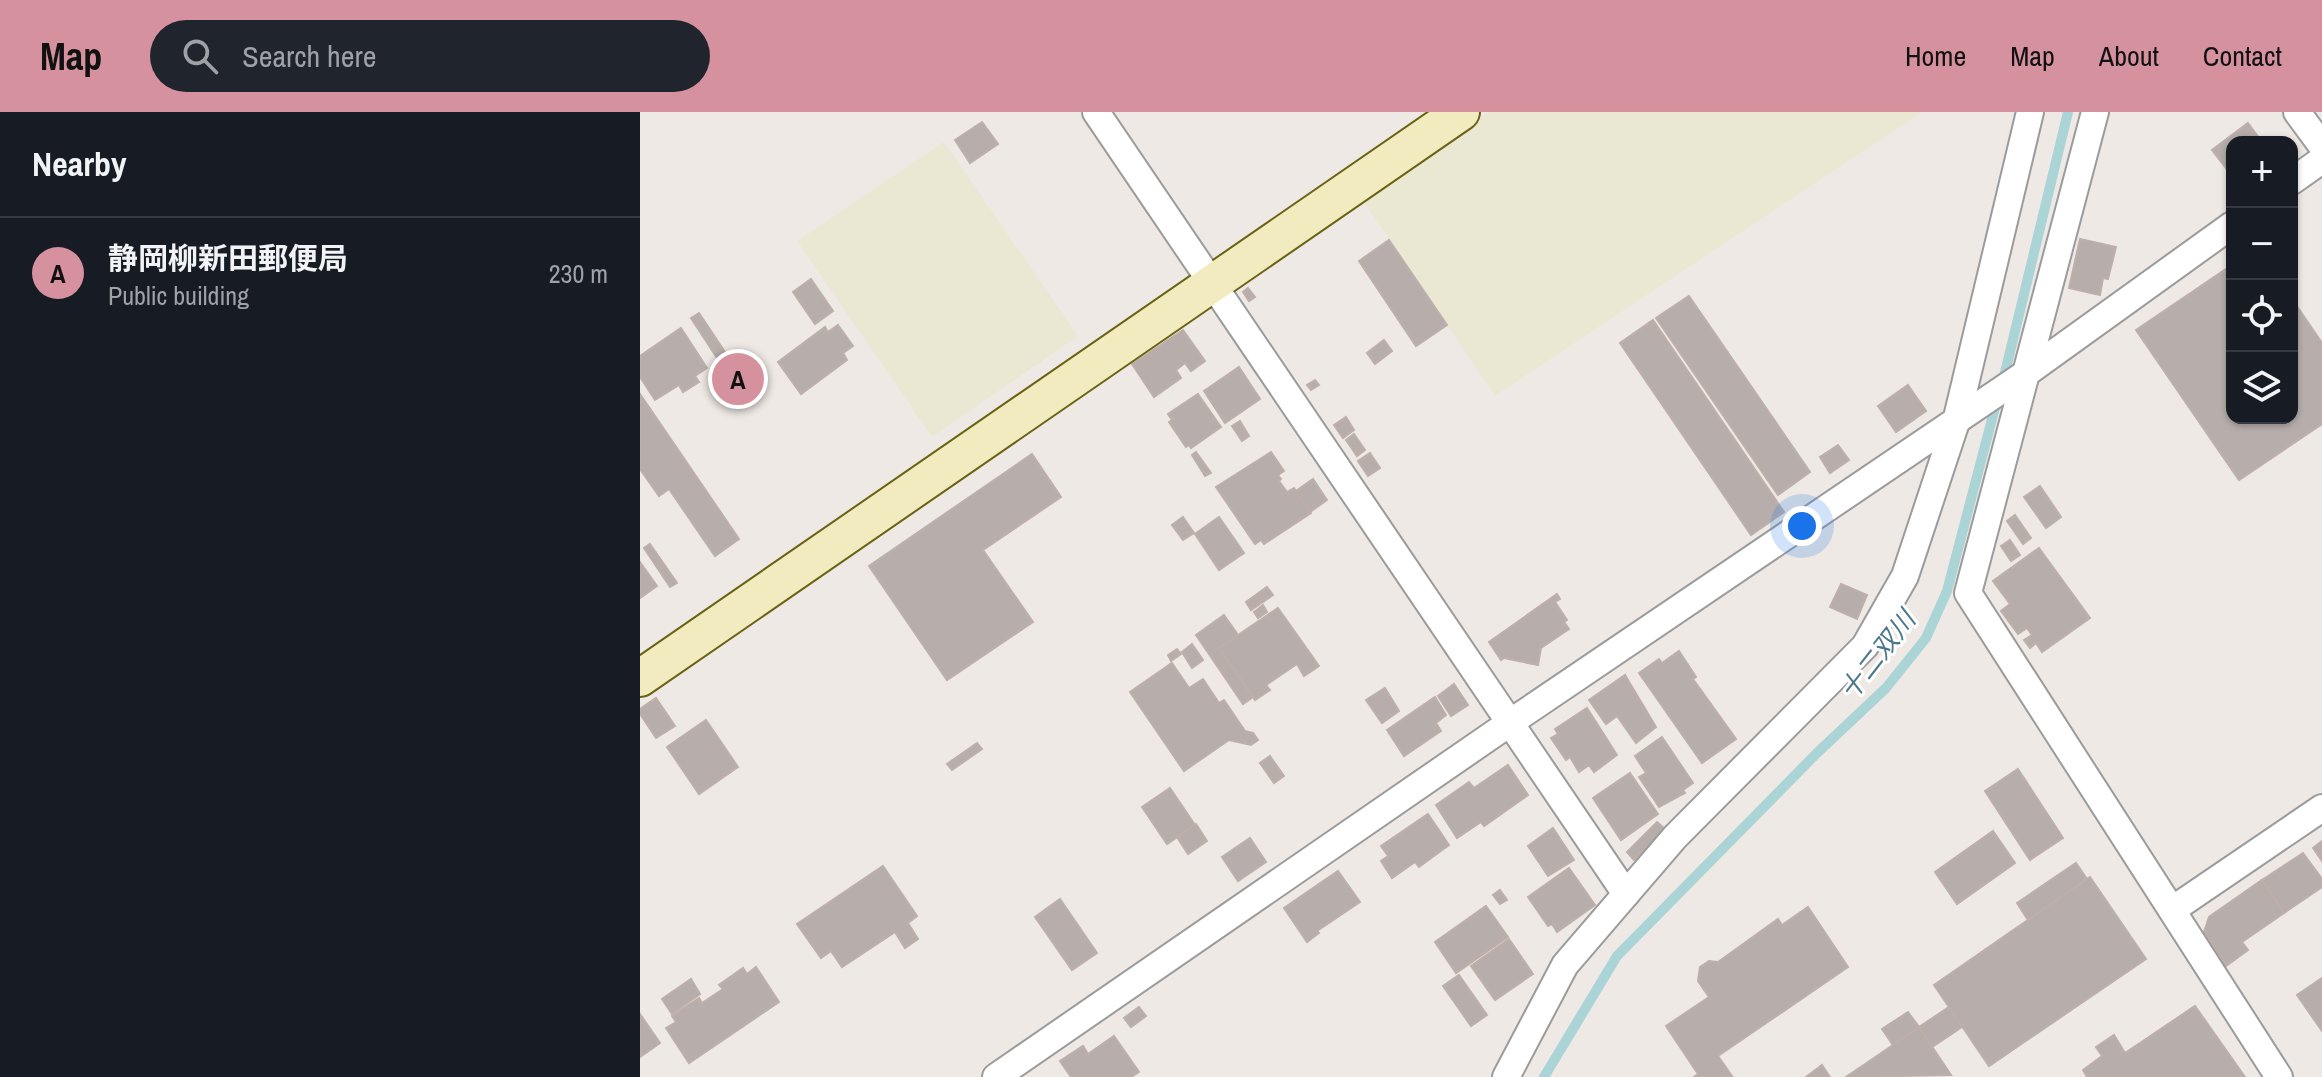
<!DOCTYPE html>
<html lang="en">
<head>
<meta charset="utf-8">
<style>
  body { margin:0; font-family:"Archivo Narrow","Noto Sans JP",sans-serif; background:#20242c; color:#f1f3f6 }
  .controls { position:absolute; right:24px; top:24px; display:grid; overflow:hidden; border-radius:16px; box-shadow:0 2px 6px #0004 }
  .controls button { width:72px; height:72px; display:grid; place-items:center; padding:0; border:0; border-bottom:2px solid #363941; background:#171b24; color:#f1f3f6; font:40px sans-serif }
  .you { position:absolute; left:1162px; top:414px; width:28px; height:28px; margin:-20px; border:6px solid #fff; border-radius:50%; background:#1a73e8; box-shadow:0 0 0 12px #1a73e833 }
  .badge { display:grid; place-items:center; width:52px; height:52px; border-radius:50%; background:#d6919f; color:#111; font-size:26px; font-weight:700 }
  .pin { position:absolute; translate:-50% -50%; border:4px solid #fff; box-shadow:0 2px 8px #0006 }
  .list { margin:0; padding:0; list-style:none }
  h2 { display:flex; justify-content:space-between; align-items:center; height:104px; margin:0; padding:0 32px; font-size:34px }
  h2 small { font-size:26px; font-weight:400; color:#9ea1a6 }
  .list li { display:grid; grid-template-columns:52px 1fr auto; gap:24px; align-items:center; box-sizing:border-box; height:112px; padding:0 32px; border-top:2px solid #363941 }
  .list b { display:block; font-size:30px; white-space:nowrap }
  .list p { margin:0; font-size:26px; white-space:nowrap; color:#9ea1a6 }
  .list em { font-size:26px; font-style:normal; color:#9ea1a6 }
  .icon { flex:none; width:44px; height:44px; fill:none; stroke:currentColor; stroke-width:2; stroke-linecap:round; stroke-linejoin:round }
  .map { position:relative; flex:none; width:1682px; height:965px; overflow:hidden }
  header { display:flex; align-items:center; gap:48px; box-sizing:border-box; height:112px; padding:0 40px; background:#d6919f; color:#111 }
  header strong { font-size:38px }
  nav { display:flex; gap:44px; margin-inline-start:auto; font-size:28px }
  .search { width:560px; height:72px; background:#20242c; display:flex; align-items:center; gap:20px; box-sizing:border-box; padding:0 28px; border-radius:44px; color:#9ea1a6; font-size:30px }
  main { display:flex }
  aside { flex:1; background:#171b24 }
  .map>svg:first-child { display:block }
</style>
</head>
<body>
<header>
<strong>Map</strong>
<div class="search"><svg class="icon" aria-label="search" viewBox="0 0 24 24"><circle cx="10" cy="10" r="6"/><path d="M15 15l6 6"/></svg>Search here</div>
<nav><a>Home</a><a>Map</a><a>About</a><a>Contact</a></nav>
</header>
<main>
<aside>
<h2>Nearby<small></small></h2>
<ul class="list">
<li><span class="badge">A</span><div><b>静岡柳新田郵便局</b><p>Public building</p></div><em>230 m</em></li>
</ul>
</aside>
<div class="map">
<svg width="1682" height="965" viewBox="0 0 1682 965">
  <rect width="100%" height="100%" fill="#eee9e5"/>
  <g fill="#eae8d3">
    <path d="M848,0H1282L855,284L722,87Z"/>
    <path d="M304,30L438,224L292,325L157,129Z"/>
  </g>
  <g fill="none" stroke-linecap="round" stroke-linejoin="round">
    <g stroke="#abd4d6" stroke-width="10">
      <path d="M1362,273L1428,0"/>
      <path d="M904,965L977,844L1177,641L1246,576L1286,526L1307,479L1357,288"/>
    </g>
  </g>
  <g fill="#b7aeab" stroke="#beafaa" stroke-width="2">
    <path d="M342,10L358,32L330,51L315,28Z"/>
    <path d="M1608,11L1622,30H1592V64L1572,38Z"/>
    <path d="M1440,127L1476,135L1468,167L1463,166L1460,183L1429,176Z"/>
    <path d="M749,128L807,213L776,234L719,149Z"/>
    <path d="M1592,153V306H1652V187L1682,231V312L1599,368L1496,218Z"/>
    <path d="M171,167L193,199L175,212L153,180Z"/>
    <path d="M608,176L615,185L609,189L603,180Z"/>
    <path d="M1049,184L1170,360L1138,383L1016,206Z"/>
    <path d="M59,201L87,243L79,249L51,206Z"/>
    <path d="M1013,208L1144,400L1111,423L980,231Z"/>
    <path d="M198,213L213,234L203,241L207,248L161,282L138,250L185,215L188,220Z"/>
    <path d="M41,216L67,256L55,264L59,270L43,280L39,273L15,288L0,265V244Z"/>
    <path d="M543,218L565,249L551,259L545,251L536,258L541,266L514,285L492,252Z"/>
    <path d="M744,228L752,239L735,252L727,241Z"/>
    <path d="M599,255L620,287L585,311L564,279Z"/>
    <path d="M675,268L679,273L671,278L667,273Z"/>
    <path d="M1268,273L1286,299L1256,320L1238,294Z"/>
    <path d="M0,282L99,427L75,444L29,377L19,384L0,357Z"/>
    <path d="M558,282L581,315L551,336L549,333L546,335L529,310L532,308L528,302Z"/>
    <path d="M706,305L714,318L703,326L694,313Z"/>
    <path d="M600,309L609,324L602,329L592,314Z"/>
    <path d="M714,322L725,338L717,344L706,328Z"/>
    <path d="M1198,333L1209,348L1190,361L1180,345Z"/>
    <path d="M556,340L571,361L565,364L552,343Z"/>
    <path d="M631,340L644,359L638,363L641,367L639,369L647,380L654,376L671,401L624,432L621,428L615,432L576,375Z"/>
    <path d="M730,341L740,356L728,364L718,349Z"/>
    <path d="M392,342L421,385L343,438L393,510L307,568L229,454Z"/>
    <path d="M673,367L687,388L670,400L656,379Z"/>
    <path d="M1400,374L1421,405L1406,416L1384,385Z"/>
    <path d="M1375,403L1391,426L1383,432L1367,409Z"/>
    <path d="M543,405L554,421L543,428L532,413Z"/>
    <path d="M579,405L604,441L579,458L555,422Z"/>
    <path d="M1370,428L1380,443L1371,449L1361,434Z"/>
    <path d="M10,432L37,471L30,475L4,436Z"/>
    <path d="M1399,436L1450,506L1402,540L1396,531L1390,536L1384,528L1392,523L1387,516L1378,522L1361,499L1370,492L1353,469Z"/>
    <path d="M0,450L17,474L0,486Z"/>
    <path d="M1201,472L1227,483L1217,507L1190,495Z"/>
    <path d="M627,475L633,483L611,498L606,490Z"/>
    <path d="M917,482L920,487L915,490L927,508L924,510L929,517L901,536L898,553L864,546L861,548L849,530Z"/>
    <path d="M623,493L627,500L618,506L614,500Z"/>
    <path d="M638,496L679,554L664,564L657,552L626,573L630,578L615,588L579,536Z"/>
    <path d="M584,503L598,523L579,536L613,585L603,592L556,523Z"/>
    <path d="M552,532L563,548L552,556L542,540Z"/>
    <path d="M537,537L541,542L531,549L528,543Z"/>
    <path d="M1039,539L1056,565L1053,567L1096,627L1062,651L999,561L1019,547L1022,551Z"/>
    <path d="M532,551L549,576L563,567L579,591L584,588L605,619L613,621L618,628L611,633L589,628L544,659L490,580Z"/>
    <path d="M985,563L1016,615L996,631L977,604L966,612L949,588Z"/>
    <path d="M814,572L828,593L811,604L798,584Z"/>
    <path d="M745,576L759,599L742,611L726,588Z"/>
    <path d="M795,585L806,603L796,611L801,619L764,644L747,618Z"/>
    <path d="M16,586L35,614L16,626L0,602V597Z"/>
    <path d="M947,596L977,643L954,660L949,653L939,660L930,645L926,648L911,626L918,622L915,617Z"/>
    <path d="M66,608L98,655L59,682L27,635Z"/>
    <path d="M1022,625L1053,671L1043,678L1045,681L1019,695L999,665L1006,661L995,644Z"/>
    <path d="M337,631L342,637L312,658L307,652Z"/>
    <path d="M630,644L644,664L634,671L620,651Z"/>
    <path d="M868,653L888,683L844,714L841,710L817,726L796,693L829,670L834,676Z"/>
    <path d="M1378,657L1423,726L1390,748L1345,679Z"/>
    <path d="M990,661L1018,702L981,728L953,686Z"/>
    <path d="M530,676L555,713L527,732L502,695Z"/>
    <path d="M788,702L809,733L779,755L775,750L752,766L741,749L748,744L741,734Z"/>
    <path d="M1017,710L1025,717L994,748L987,740Z"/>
    <path d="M556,712L567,729L548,742L537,725Z"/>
    <path d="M913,716L934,748L908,764L888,734Z"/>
    <path d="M1353,719L1375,751L1317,792L1295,760Z"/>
    <path d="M610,726L626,750L598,769L582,745Z"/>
    <path d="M1682,729V749L1673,736Z"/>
    <path d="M1663,741L1682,767V775L1644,801L1622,768Z"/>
    <path d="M1436,751L1447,767L1388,808L1377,791Z"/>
    <path d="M243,754L277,804L268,811L278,827L265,836L255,820L202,855L191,839L181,846L157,812Z"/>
    <path d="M929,756L955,793L917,820L912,812L908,814L888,785Z"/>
    <path d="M698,759L720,790L677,819L679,821L667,830L644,796Z"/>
    <path d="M1450,765L1506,847L1349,954L1294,873Z"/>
    <path d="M1622,768L1644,801L1602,830L1608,838L1586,854L1564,820L1569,805Z"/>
    <path d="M860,778L867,788L860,792L853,783Z"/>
    <path d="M420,787L457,841L432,858L395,805Z"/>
    <path d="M846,794L868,825L816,861L795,830Z"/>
    <path d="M1168,795L1208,855L1078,944L1092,964L1054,965L1058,962L1026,914L1069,885L1058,869L1060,855L1069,849L1078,850L1138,807L1142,813Z"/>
    <path d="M869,827L893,862L855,888L831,854Z"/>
    <path d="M116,855L139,890L49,951L26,916L36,910L32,904L59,886L62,891L83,877L79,873L103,856L107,862Z"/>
    <path d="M819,863L847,903L831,914L803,874Z"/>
    <path d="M1682,866V919L1657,883Z"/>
    <path d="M51,867L60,882L32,902L22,887Z"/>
    <path d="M1555,894L1605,965H1447L1443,958L1462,944L1456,935L1474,923L1485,941Z"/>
    <path d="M499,895L506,904L491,915L484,906Z"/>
    <path d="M1309,895L1322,915L1292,935L1279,915Z"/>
    <path d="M1268,900L1279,915L1253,933L1242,917Z"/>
    <path d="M0,902L20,931L0,945Z"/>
    <path d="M1279,915L1311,963L1206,965L1253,933Z"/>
    <path d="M474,924L499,960L491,965H431L420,949L443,934L448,942Z"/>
    <path d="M1182,953L1190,965H1166Z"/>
  </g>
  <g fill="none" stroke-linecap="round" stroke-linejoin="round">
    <g stroke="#9b9b9b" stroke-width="30">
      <g id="street">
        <path d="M456,0L986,782"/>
        <path d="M1455,0L1328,481L1639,965"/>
        <path d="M1657,0L1682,34"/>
        <path d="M1652,69L1682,48"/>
        <path d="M1532,798L1682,696"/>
        <path d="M356,965L871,610L1385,262L1592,113"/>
        <path d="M866,965L925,853L1035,725L1225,534L1265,464L1316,310L1390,0"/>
      </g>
    </g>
    <g stroke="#686212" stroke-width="40">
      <path id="secondary" d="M0,566L821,0"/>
    </g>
    <use href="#street" stroke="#fff" stroke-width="26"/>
    <use href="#secondary" stroke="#f2ebc0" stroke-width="36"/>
  </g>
  <g text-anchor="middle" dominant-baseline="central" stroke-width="6" stroke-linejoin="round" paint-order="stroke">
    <g font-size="26" font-style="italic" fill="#4c778c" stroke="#fff">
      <text transform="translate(1237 543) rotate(-52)">十二双川</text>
    </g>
  </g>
</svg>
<div class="controls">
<button>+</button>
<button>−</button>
<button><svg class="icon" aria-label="locate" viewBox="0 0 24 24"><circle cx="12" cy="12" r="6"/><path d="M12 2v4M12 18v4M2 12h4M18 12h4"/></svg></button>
<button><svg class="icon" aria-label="layers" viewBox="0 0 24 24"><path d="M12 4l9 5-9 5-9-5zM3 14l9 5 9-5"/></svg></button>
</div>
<div class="you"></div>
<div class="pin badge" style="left:98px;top:267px">A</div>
</div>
</main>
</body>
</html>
